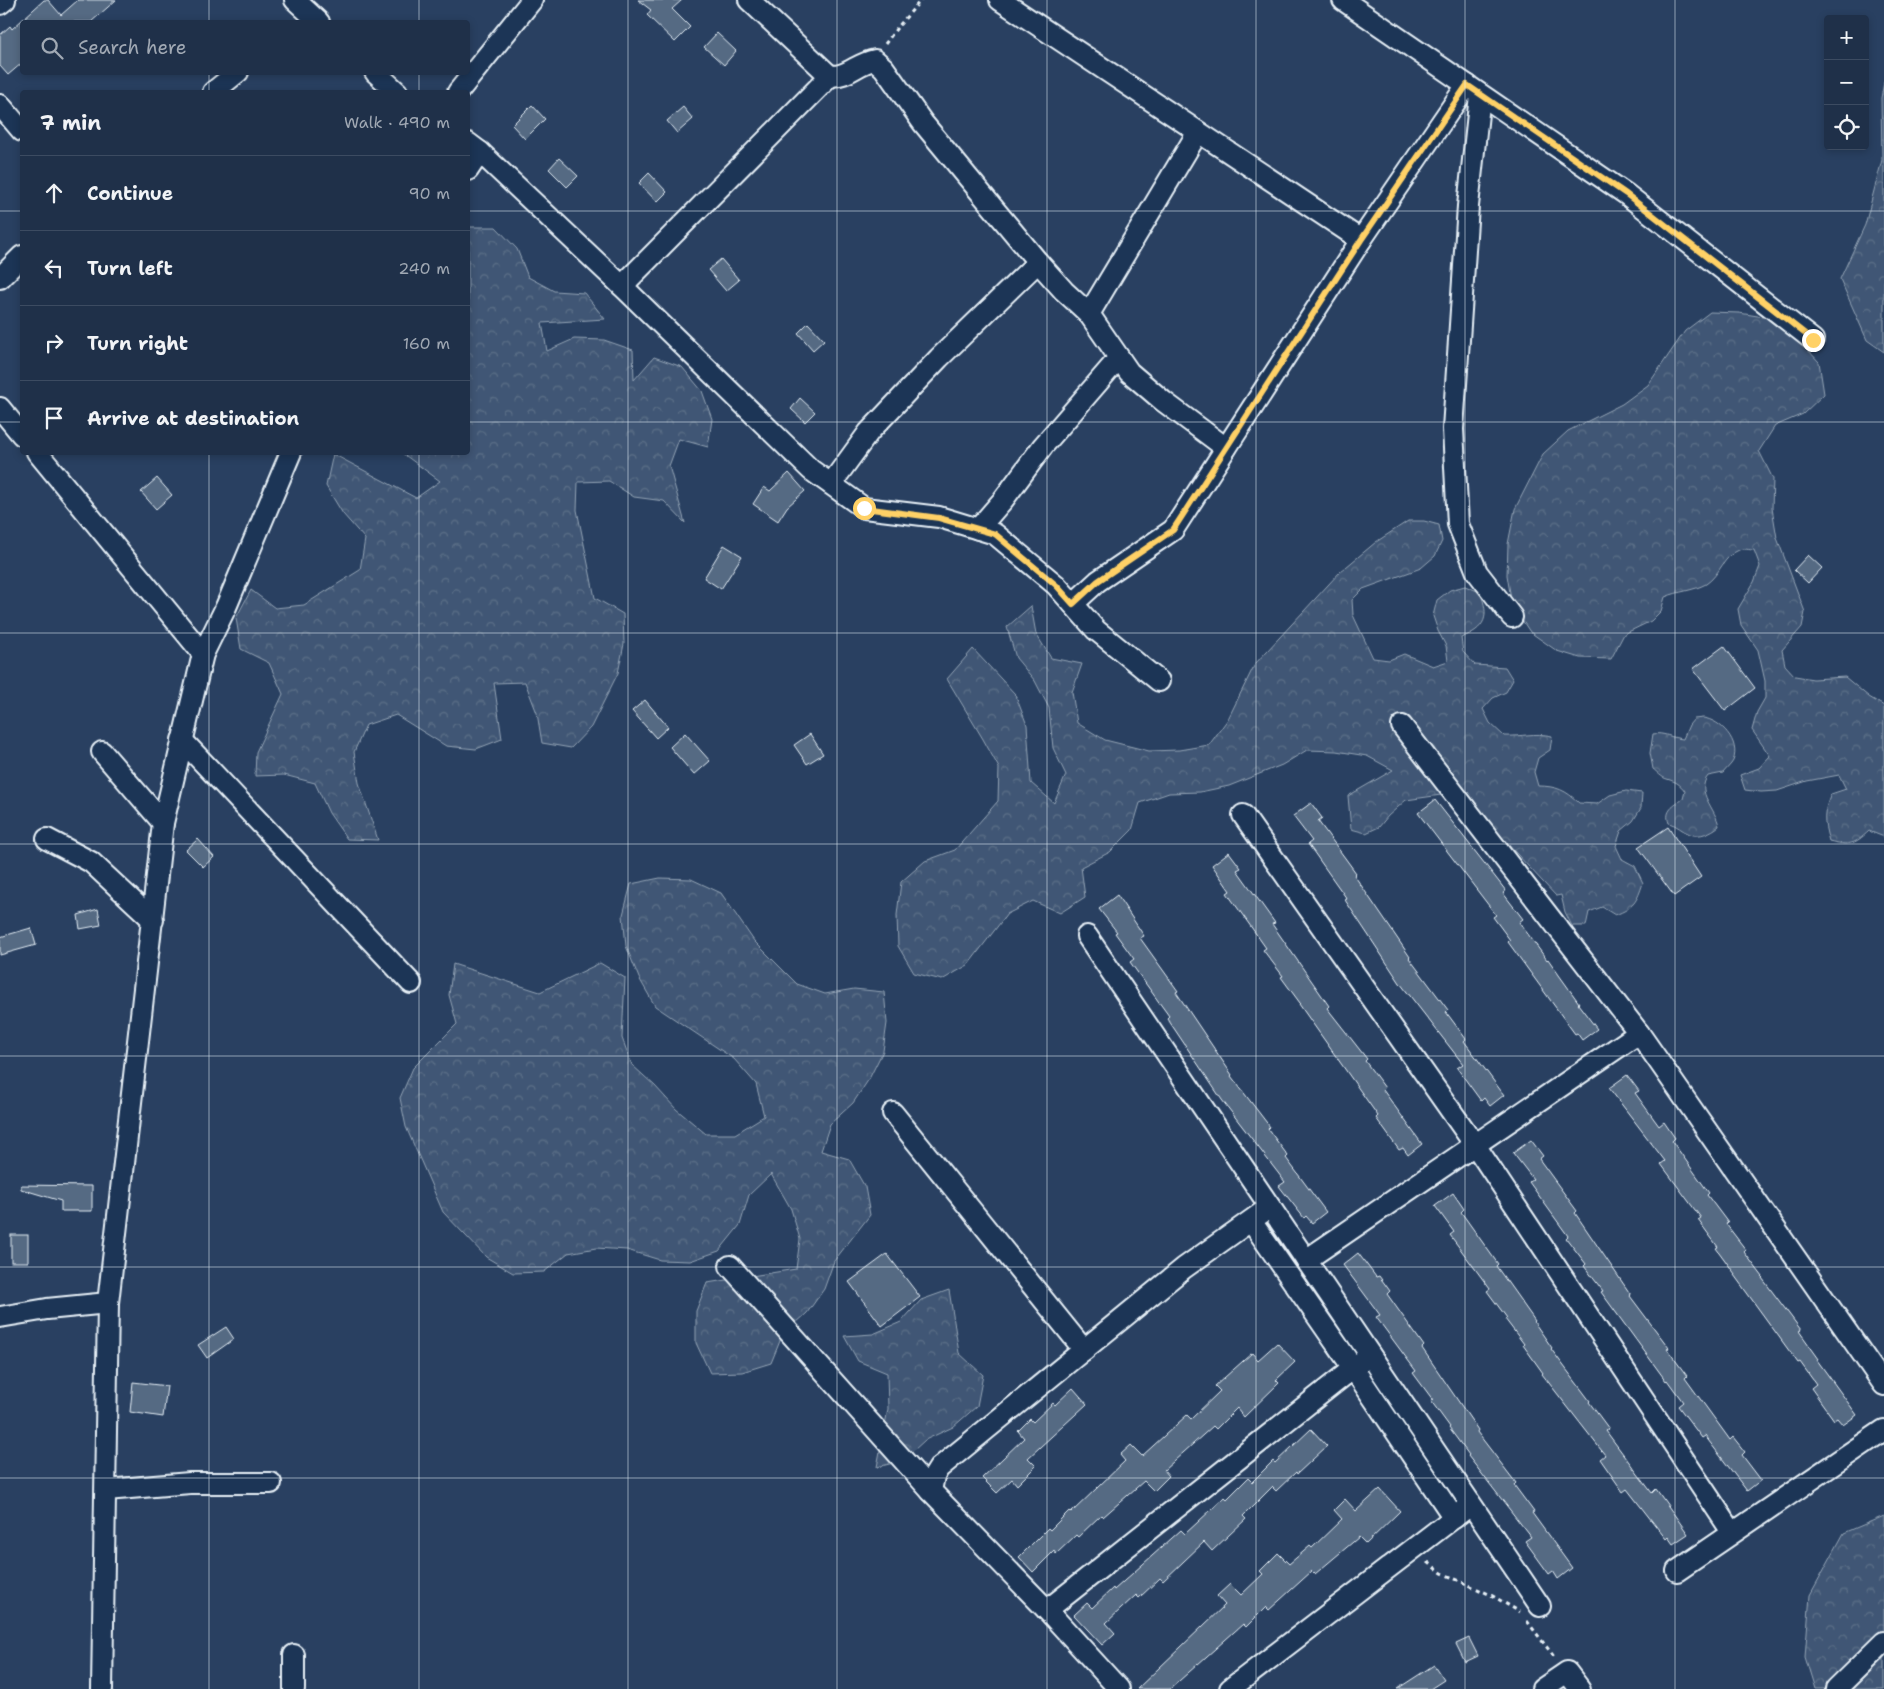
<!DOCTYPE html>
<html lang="en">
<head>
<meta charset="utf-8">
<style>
  body { margin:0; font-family:"Shantell Sans",sans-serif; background:#273850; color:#f1f3f6 }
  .controls { position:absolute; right:15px; top:15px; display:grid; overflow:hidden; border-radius:5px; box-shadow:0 2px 8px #0003 }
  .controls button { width:45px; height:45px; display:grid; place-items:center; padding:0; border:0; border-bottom:1px solid #3c4b61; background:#1f3049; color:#f1f3f6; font:25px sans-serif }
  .stop { position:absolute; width:15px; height:15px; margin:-11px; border:4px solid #ffd166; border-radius:50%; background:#fff }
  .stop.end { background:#ffd166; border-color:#fff; box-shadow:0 1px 5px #0008 }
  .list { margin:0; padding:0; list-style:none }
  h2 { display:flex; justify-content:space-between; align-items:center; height:65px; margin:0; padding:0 20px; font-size:21px }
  h2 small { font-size:16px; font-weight:400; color:#a1a9b4 }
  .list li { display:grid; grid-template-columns:32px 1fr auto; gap:15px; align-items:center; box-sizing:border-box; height:75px; padding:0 20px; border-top:1px solid #3c4b61 }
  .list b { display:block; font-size:19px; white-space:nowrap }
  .list em { font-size:16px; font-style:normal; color:#a1a9b4 }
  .icon { flex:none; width:28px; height:28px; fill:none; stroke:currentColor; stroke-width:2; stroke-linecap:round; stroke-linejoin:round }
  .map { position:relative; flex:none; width:1884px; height:1689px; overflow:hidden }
  .search { position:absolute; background:#1f3049; box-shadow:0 2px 8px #0003; left:20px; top:20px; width:450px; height:55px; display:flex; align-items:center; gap:12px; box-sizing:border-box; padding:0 18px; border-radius:5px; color:#a1a9b4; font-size:19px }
  .panel { position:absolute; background:#1f3049; box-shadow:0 2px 8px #0003; left:20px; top:90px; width:450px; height:365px; border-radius:5px }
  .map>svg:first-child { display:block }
</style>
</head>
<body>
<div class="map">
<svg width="1884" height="1689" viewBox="0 0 1884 1689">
  <defs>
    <pattern id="forest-crowns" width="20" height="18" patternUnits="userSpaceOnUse" patternTransform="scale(1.25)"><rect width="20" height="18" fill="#415774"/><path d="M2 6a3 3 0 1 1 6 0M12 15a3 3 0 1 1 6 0" fill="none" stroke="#5c7089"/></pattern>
  </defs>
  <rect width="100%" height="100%" fill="#294061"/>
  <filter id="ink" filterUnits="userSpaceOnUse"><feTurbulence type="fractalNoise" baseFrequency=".02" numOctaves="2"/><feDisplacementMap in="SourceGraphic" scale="10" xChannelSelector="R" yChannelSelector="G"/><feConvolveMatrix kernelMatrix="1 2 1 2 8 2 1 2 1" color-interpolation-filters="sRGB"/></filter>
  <g filter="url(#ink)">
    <g fill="url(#forest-crowns)" stroke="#94a4b6">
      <path d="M1884,82V352L1867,340L1840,279L1865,225L1882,160L1881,98Z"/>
      <path d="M468,227H496L517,249L528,277L554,291L584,293L605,319L542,323L547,351L574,339L604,340L633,350L634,380L654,357L682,367L702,391L712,419L708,447L679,439L669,466L685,523L664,501L634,497L609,481L578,482L577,510L595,598L623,614L624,644L618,673L591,727L571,748L542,743L537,713L525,682L494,683L502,739L476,749L446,746L396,715L366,725L354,752L359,783L378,840L347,839L329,813L315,783L284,775L255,776L256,752L283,694L269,663L241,649L236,618L251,590L275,608L304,605L360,570L365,539L343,514L326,486L333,454L416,498L440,481L402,453L468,452Z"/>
      <path d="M1710,312L1739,313L1770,318L1797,338L1819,362L1824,394L1803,414L1775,426L1759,451L1773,479L1772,508L1777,538L1805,612L1802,627L1782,650L1785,665L1795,676L1813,679L1845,677L1869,697L1884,706V837L1869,831C1854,845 1849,846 1829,841C1823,821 1823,813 1831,794L1846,789L1839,775L1807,781L1777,791L1761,792L1745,790L1740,775L1759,768L1770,756L1752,730L1757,712L1765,698V681L1758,650L1741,625L1738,609L1754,582L1760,566L1754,550C1750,550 1743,548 1739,550C1723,556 1720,575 1706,584C1693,591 1679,591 1665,597L1661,611L1651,621L1624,634L1611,659L1580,658L1557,651L1530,632L1512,605L1507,575L1508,544L1515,509L1543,454L1568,431L1622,404L1648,385L1685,331Z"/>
      <path d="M1408,521H1424L1439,525L1442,541L1435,556L1421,568L1363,589L1352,600L1353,615L1373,658L1389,660L1404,654L1433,666L1448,661L1446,646L1438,631L1433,616L1437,600L1450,590L1465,586L1480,592C1490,617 1486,628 1461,638L1463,652L1475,665L1505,667L1513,680L1506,692L1493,698L1483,709L1490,723L1504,736C1522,737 1534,732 1552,736L1550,750L1538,758L1534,772L1538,786C1556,786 1566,790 1579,803L1597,804L1610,795L1626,791L1642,793L1641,808L1633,821L1621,831L1616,846L1622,859L1635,866L1643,883C1637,901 1634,908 1615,915L1602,907L1589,912L1586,926H1572L1565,912L1561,895L1556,896L1462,795L1448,794L1406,800L1388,816L1379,827L1366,833L1351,829L1348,796L1393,770L1367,756L1336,751L1307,750L1282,765L1229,786L1200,792L1169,793L1140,803L1132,830L1110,852L1081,867L1085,897L1060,913L1033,901L1007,914L968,965L942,980L914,973L898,946L897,915L901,882L925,861L955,850L998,801L999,768L983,739L947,679L973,649L1015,694L1027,725L1031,783L1054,803L1066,775L1053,748L1049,708L1035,681L1016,658L1007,627L1031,606L1036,634L1051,658L1082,664L1072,692L1077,723L1105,740L1149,751L1179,750L1209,745L1228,719L1255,664L1340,572L1376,542Z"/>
      <path d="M1703,718C1721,720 1741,742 1733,761C1731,765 1726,769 1723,773L1708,776C1695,792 1716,809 1719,826C1712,832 1699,838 1690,834C1682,831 1677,825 1669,823C1664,810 1674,806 1683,799L1685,791C1679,783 1676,782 1667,779C1662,778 1657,772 1653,769L1650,753L1653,734C1663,732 1672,738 1683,739L1689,725L1694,719Z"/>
      <path d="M660,878L691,879L721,893L754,941L797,984L825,994L854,989L884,992L887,1023L883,1051L869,1079L853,1103L830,1124L821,1151L849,1159L865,1187L870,1215L834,1261L824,1289L807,1313L782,1336L771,1363L742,1372L710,1373L696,1343V1311L707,1283L796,1269L800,1239L791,1209L771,1174L749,1195L740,1225L719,1251L690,1261L660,1260L627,1250L596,1248L568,1253L544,1272L513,1273L486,1257L443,1212L406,1127L400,1098L413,1068L457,1024L449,995L453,964L540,992L600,963L625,978L622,1038L632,1065L655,1086L676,1109L706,1134H735L764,1116L756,1084L734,1059L655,1006L639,978L626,946L623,915L631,884Z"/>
      <path d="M949,1290L959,1353L983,1375L977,1406L953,1427L925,1440L902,1461L877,1467L888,1409L887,1373L858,1361L844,1336L873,1334L901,1322L921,1300Z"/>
      <path d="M1884,1516V1689H1815L1805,1657L1810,1595L1844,1533Z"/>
    </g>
    <g fill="#556a83" stroke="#e8f1f8">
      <path d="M44,0H48L61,15L78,0H116L91,22H22V63L8,75L0,66V35L10,26L12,29Z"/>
      <path d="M638,0H682L672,9L690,27L675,42L647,15L651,10Z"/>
      <path d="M717,33L736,51L724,65L704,47Z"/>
      <path d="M532,105L545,119L525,139L512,125Z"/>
      <path d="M683,107L693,119L677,133L667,121Z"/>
      <path d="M559,158L578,176L567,187L549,169Z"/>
      <path d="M649,173L667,192L657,202L639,183Z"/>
      <path d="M721,259L739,280L726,291L708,270Z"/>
      <path d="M808,323L824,340L813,350L798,333Z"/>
      <path d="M800,398L815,412L805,422L791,409Z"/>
      <path d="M789,473L805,491L787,507L778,521L753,504L764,487L770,491Z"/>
      <path d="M157,478L172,495L156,509L141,492Z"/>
      <path d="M724,545L742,556L721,589L704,578Z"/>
      <path d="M1808,555L1822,568L1808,583L1794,570Z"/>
      <path d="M1724,646L1755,688L1725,711L1693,669Z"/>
      <path d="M645,700L668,727L656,738L632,711Z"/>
      <path d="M685,733L710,761L694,775L670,747Z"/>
      <path d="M810,734L823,754L807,764L794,745Z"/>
      <path d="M1435,800L1506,891L1503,893L1523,919L1519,922L1547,960L1548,959L1559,975L1579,1003L1578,1004L1597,1029L1582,1040L1577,1033L1575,1034L1508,942L1510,940L1493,917L1496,915L1418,813Z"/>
      <path d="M1311,803L1322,818L1318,821L1356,873L1354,875L1410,957L1409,958L1448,1010L1446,1012L1466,1039L1464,1041L1504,1095L1490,1106L1484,1098L1481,1101L1457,1068L1463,1064L1400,983L1345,900L1347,899L1308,844L1312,841L1293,816Z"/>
      <path d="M1668,827L1701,877L1674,896L1638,847Z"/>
      <path d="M198,839L214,857L203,867L186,850Z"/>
      <path d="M1229,852L1241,868L1237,870L1275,923L1272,924L1329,1006L1327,1008L1367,1059L1365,1061L1385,1088L1383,1090L1422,1144L1408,1155L1403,1148L1399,1150L1376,1118L1378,1116L1299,1004L1300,1003L1281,977L1283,976L1263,950L1266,948L1227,893L1230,891L1212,865Z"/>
      <path d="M1117,895L1144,936L1140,938L1178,991L1176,992L1232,1075L1231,1076L1270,1127L1268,1129L1288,1156L1286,1158L1326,1212L1312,1223L1306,1216L1304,1218L1279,1186L1285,1182L1222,1100L1167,1018L1169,1016L1130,962L1134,959L1115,933L1117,932L1099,909Z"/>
      <path d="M98,909L101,925L80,929L78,915Z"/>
      <path d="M31,928L36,945L0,955V937Z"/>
      <path d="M1627,1075L1639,1091L1635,1093L1659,1126L1664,1122L1675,1138L1672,1141L1709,1193L1707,1195L1728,1223L1726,1224L1746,1250L1744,1252L1763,1277L1762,1278L1801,1330L1799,1331L1819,1359L1817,1360L1857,1415L1843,1425L1837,1418L1834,1420L1811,1388L1816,1384L1800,1362L1798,1363L1734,1275L1735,1274L1716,1248L1718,1247L1698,1220L1701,1218L1661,1164L1665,1161L1609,1088Z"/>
      <path d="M1531,1140L1543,1156L1539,1159L1577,1211L1575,1213L1631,1295L1630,1296L1669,1348L1667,1349L1687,1376L1685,1378L1730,1440L1733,1437L1745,1452L1742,1455L1761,1480L1747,1491L1705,1436L1702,1438L1678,1406L1683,1402L1667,1380L1666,1381L1601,1292L1603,1291L1584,1266L1586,1264L1566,1238L1568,1236L1529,1182L1533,1179L1513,1153Z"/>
      <path d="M21,1185L92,1186V1211H61V1201L21,1189Z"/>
      <path d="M1453,1193L1464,1209L1461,1212L1498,1264L1496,1266L1535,1321L1534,1322L1552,1348L1551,1349L1590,1401L1589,1402L1609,1429L1606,1431L1652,1493L1656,1489L1688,1534L1673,1544L1668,1537L1666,1539L1627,1489L1623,1492L1600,1459L1605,1455L1542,1374L1543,1373L1523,1345L1524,1344L1505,1319L1507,1318L1487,1291L1490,1289L1450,1235L1454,1232L1435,1206Z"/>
      <rect x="11" y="1235" width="17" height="27"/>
      <path d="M1358,1253L1376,1277L1379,1276L1390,1291L1387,1294L1424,1346L1422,1348L1478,1430L1477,1432L1516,1483L1514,1485L1534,1512L1532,1513L1572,1568L1558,1579L1553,1571L1549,1574L1525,1541L1531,1537L1468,1456L1469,1455L1449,1428L1450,1427L1431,1401L1433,1400L1413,1373L1416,1371L1376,1317L1380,1315L1343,1265Z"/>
      <path d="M887,1254L920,1297L882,1326L849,1282Z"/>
      <path d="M226,1327L234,1339L207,1358L198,1345Z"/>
      <path d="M1277,1343L1295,1362L1276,1380L1279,1383L1244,1417L1237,1408L1216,1429L1213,1426L1164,1470L1169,1476L1154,1491L1144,1481L1103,1517L1101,1515L1078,1537L1076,1535L1056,1554L1054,1551L1033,1572L1019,1557L1048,1528L1050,1530L1069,1511L1071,1513L1125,1461L1120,1455L1131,1445L1142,1456L1187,1415L1191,1419L1220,1391L1215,1386L1252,1353L1258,1360Z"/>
      <path d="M133,1382L167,1386L163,1417L130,1412Z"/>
      <path d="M1073,1388L1087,1404L1028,1458L1036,1466L1017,1485L1012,1479L997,1493L982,1478L1024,1438L1018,1431L1030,1419L1033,1422L1053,1403L1055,1405Z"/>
      <path d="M1311,1429L1327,1446L1297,1474L1296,1472L1276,1491L1272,1487L1243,1516L1246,1519L1212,1551L1204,1542L1163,1581L1160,1578L1139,1598L1136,1595L1106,1623L1115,1633L1102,1645L1074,1615L1087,1603L1092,1608L1113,1588L1114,1590L1181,1530L1185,1534L1225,1497L1227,1499L1248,1478L1252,1482L1273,1461L1275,1463Z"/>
      <path d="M1380,1489L1400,1511L1366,1544L1359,1537L1315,1574L1312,1571L1269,1610L1266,1607L1246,1627L1243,1624L1170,1689H1137L1225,1605L1217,1596L1230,1584L1241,1595L1263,1574L1260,1571L1278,1553L1289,1564L1310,1546L1312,1548L1342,1519L1334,1510L1345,1499L1356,1511Z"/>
      <path d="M1469,1638L1478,1656L1465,1662L1456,1644Z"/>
      <path d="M1434,1665L1444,1680L1430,1689H1397Z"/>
    </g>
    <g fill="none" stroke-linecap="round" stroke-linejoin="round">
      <g stroke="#e8f1f8" stroke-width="24">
        <g id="minor">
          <path d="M295,0L319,22"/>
          <path d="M749,0L830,76C848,77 857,63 875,60L884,68L923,123L1038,262L1064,291L1089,314L1129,372L1163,401L1226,448"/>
          <path d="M1000,0L1361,240"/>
          <path d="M1343,0L1626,194L1813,340"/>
          <path d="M0,4L5,0"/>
          <path d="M375,72L397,92"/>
          <path d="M213,92L238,72"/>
          <path d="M458,92L532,0"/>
          <path d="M1480,95L1468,206L1453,429L1458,524L1477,572L1512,617"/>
          <path d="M0,105L22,131"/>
          <path d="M468,143L480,152L622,286L811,470L864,508L939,517L995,534L1056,585L1096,630L1159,681"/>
          <path d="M468,170L480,152"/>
          <path d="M0,278L22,256"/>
          <path d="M622,286L830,76"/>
          <path d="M1089,314L1198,132"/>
          <path d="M0,408L22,435"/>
          <path d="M37,452L203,654"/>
          <path d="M831,484L869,432L939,358L1038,262"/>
          <path d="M978,529L1003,500L1043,446L1119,358"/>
          <path d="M1073,604L1098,581L1173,530L1361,240L1467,85"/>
          <path d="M1402,726L1639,1033L1884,1385"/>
          <path d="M182,740L411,983"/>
          <path d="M102,752L163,823"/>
          <path d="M1243,815L1475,1145L1732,1532"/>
          <path d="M47,839L91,862L153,920"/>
          <path d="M1087,936L1540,1606"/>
          <path d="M893,1113L1084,1350"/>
          <path d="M1251,1221L1353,1368L1454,1518"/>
          <path d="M1306,1260L1639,1033"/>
          <path d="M730,1266L931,1491L1047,1610L1119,1689"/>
          <path d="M0,1317L47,1309L108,1303"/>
          <path d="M106,1490L190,1483H271"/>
          <path d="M931,1491L934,1476L939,1468L1184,1268L1270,1207"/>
          <path d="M1677,1571L1884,1430"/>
          <path d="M1047,1610L1370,1355"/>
          <path d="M102,1689L108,1303L163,823L203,654L226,607L291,452"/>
          <path d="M294,1689V1655"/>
          <path d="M1230,1689L1464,1510"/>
          <path d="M1542,1689L1567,1672L1580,1689"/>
          <path d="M1836,1689L1884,1642"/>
        </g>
      </g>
      <g stroke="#e8f1f8" stroke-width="3" stroke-dasharray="4 4" stroke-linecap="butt">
        <path d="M885,44L896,29L921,0"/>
        <path d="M1428,1562L1442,1573L1491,1595L1520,1612"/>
        <path d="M1527,1621L1555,1658"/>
      </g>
      <use href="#minor" stroke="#1d3557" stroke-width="20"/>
    </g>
  </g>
  <g fill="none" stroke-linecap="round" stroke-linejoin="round" filter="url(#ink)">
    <path stroke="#ffd166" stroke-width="6" d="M864,508L939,518L995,534L1056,585L1073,604L1098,581L1173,530L1361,240L1467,85L1626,194L1813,340"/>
  </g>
  <path fill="none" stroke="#e8f1f8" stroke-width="1" stroke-opacity="0.55" d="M209,0V22M419,0V22M628,0V1689M837,0V1689M1047,0V1689M1256,0V1689M1465,0V1689M1675,0V1689M209,72V92M419,72V92M0,211H22M468,211H1884M0,422H22M468,422H1884M209,452V1689M419,452V1689M0,633H1884M0,844H1884M0,1056H1884M0,1267H1884M0,1478H1884"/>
</svg>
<div class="controls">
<button>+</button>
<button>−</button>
<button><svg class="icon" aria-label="locate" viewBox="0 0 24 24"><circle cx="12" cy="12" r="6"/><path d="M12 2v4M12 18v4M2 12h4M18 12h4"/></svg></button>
</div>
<div class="stop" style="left:864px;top:508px"></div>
<div class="stop end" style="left:1813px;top:340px"></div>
<div class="search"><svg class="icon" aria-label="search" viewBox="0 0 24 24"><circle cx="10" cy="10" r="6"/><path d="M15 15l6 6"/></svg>Search here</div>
<section class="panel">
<h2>7 min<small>Walk · 490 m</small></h2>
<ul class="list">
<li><svg class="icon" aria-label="ahead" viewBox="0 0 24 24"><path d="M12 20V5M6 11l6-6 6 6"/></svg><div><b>Continue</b></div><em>90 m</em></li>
<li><svg class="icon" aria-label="left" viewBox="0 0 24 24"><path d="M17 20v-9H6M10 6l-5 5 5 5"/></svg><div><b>Turn left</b></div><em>240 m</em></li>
<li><svg class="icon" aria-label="right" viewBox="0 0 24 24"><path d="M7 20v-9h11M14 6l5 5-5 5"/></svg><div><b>Turn right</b></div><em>160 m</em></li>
<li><svg class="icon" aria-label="arrive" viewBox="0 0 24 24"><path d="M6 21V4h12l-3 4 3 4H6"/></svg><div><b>Arrive at destination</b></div></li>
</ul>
</section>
</div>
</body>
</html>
